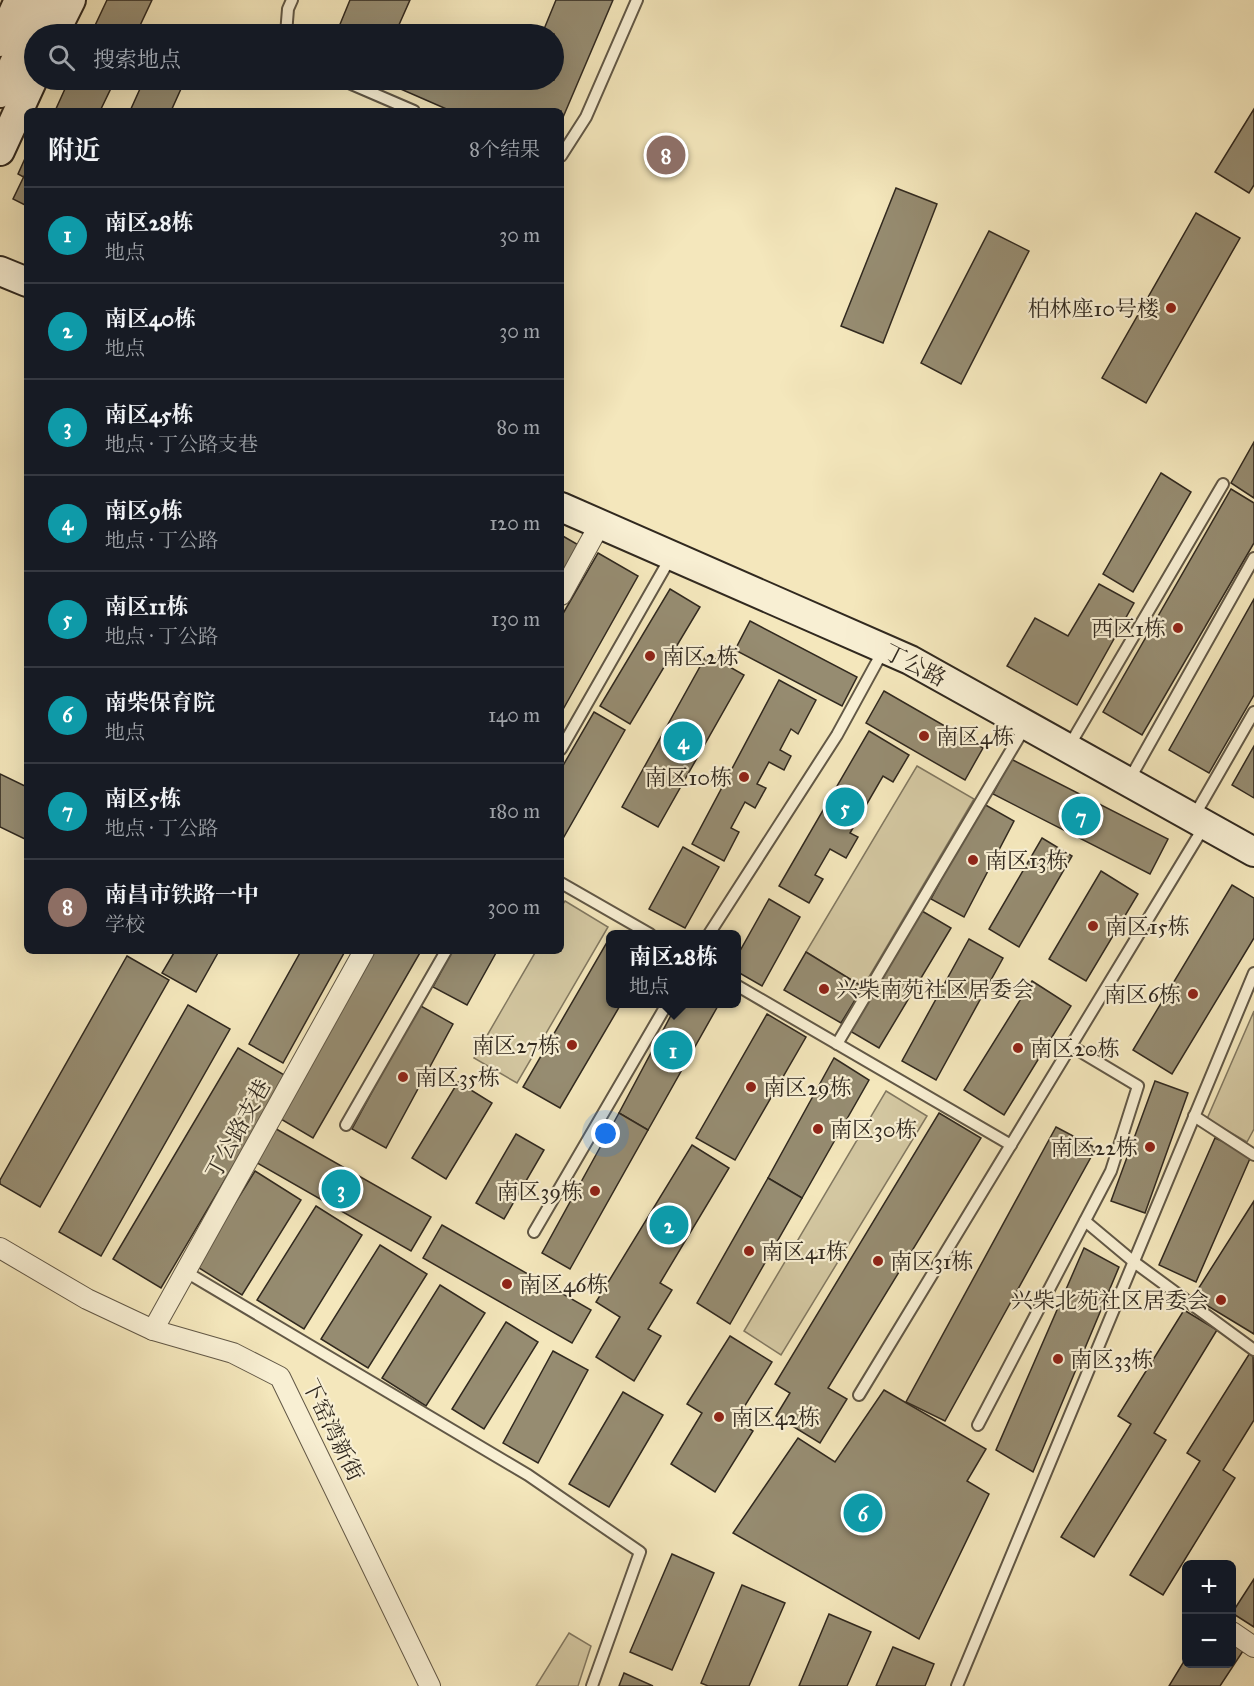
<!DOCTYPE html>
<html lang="zh">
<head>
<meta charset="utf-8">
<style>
  body { margin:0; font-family:"IM FELL Great Primer","Noto Serif SC",serif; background:#242831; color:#f1f3f6 }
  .controls { position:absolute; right:18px; bottom:18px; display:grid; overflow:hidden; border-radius:9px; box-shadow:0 6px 24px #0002 }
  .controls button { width:54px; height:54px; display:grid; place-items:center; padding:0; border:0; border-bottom:2px solid #363941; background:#171b24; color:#f1f3f6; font:30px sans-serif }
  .you { position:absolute; left:606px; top:1134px; width:21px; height:21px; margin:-15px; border:4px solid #fff; border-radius:50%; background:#1a73e8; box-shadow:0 0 0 9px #1a73e833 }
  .badge { display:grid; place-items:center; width:39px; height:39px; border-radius:50%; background:#d93025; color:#fff; font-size:20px; font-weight:700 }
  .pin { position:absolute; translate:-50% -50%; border:3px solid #fff; box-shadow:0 2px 6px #0006 }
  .popup { position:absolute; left:606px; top:930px; width:135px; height:78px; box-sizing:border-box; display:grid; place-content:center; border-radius:9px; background:#171b24; filter:drop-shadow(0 2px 4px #0005); font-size:20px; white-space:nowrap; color:#9ea1a6 }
  .popup b { font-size:22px; color:#f1f3f6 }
  .popup::after { content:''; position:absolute; left:50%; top:100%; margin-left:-12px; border:12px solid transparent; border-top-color:#171b24 }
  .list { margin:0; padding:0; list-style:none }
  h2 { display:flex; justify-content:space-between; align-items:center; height:78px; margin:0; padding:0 24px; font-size:26px }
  h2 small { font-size:20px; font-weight:400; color:#9ea1a6 }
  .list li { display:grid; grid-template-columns:39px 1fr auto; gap:18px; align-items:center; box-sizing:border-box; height:96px; padding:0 24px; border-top:2px solid #363941 }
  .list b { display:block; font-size:22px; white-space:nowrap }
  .list p { margin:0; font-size:20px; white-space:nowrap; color:#9ea1a6 }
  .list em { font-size:20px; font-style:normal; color:#9ea1a6 }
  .icon { flex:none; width:33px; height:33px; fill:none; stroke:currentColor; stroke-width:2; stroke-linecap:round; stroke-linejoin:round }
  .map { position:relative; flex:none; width:1254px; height:1686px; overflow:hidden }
  .search { position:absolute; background:#171b24; box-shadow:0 6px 24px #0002; left:24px; top:24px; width:540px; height:66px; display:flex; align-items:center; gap:15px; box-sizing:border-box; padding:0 21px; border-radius:33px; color:#9ea1a6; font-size:22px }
  .panel { position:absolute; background:#171b24; box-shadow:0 6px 24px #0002; left:24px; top:108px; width:540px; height:846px; border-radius:9px }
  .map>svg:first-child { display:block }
</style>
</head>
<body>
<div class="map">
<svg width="1254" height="1686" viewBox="0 0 1254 1686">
  <rect width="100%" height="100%" fill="#f4e7bc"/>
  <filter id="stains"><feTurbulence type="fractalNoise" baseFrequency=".00333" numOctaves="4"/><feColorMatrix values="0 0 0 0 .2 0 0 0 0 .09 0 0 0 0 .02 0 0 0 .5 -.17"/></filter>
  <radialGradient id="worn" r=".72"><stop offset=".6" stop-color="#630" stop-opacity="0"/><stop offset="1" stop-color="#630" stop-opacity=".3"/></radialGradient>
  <g fill="#d3c7a1" stroke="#827860" stroke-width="1.5">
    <path d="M917,766L974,799L863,987L806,952Z"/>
    <path d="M565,901L608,927L517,1083L474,1058L536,951H561V907Z"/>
    <path d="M1254,1011V1129L1247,1142L1207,1119Z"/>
    <path d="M886,1091L927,1116L781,1355L744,1331Z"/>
    <path d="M569,1633L591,1646L578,1686H536Z"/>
  </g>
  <g fill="#968c71" stroke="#31291f" stroke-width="1.5">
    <path d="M107,0H152L136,34H91Z"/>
    <path d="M350,0H410L398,27L418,34H336Z"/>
    <path d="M556,0H613L561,122V111H451L380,80H554V34H542Z"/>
    <path d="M69,80H115L100,111H55Z"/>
    <path d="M144,80H185L171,111H130Z"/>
    <path d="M1254,109V185L1249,193L1215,172Z"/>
    <path d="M27,154V179L18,174Z"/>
    <path d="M27,170V206L13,199Z"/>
    <path d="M896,188L937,204L883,343L841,326Z"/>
    <path d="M1196,213L1240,238L1146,403L1102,378Z"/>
    <path d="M989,231L1029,251L961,384L921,363Z"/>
    <path d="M1254,442V498L1231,483Z"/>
    <path d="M1161,473L1191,492L1133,592L1103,574Z"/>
    <path d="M1231,489L1254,503V543L1142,735L1103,712Z"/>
    <path d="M561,535L582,547L561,584Z"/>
    <path d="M598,553L638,576L561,713V617Z"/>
    <path d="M1099,584L1134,603L1077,705L1007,666L1035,618L1068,636Z"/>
    <path d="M670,589L700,607L630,724L600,706Z"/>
    <path d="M1254,599V695L1209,773L1169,750Z"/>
    <path d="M750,621L857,677L842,706L735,650Z"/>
    <path d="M707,654L744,675L658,827L622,807Z"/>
    <path d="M779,680L816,700L798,734L791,729L780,750L791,756L784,770L769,762L757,784L766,788L755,808L745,802L731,828L739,832L724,861L692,844Z"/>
    <path d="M884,691L983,748L965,780L866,723Z"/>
    <path d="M594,712L625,730L561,842V769Z"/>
    <path d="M869,731L909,755L893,782L883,776L850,833L858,837L846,858L830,849L815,875L823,879L809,903L779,886Z"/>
    <path d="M1254,746V798L1232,785Z"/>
    <path d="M1011,759L1168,839L1150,874L993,794Z"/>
    <path d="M0,774L27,787V840L0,827Z"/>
    <path d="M982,803L1014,821L964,917L931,899Z"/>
    <path d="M1042,838L1072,856L1019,947L989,929Z"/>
    <path d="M683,847L719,867L685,928L649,909Z"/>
    <path d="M1101,871L1138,894L1086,981L1049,959Z"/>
    <path d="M1232,885L1254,898V938L1172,1074L1133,1050Z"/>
    <path d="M769,899L800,917L762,986L736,971V958Z"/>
    <path d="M922,911L951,928L879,1048L850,1031Z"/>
    <path d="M610,937V1004H621L560,1108L523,1087Z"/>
    <path d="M969,939L1003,958L936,1080L902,1061Z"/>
    <path d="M175,951H219L196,992L162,973Z"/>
    <path d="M301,951H340L344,953L283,1063L249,1044Z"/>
    <path d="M368,951H421L313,1138L274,1115Z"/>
    <path d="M452,951H497L467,1005L433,987Z"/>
    <path d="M806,952L863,987L841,1023L784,990Z"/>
    <path d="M127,956L169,980L40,1207L0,1184V1180Z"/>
    <path d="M1032,981L1071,1006L1004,1115L964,1090Z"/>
    <path d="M677,1004H719L648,1130L619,1113Z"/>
    <path d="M188,1005L230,1029L101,1256L59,1232Z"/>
    <path d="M419,1005L453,1024L386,1148L352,1129Z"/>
    <path d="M767,1014L806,1037L735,1160L696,1138Z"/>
    <path d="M238,1048L286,1076L161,1288L113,1259Z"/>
    <path d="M834,1058L869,1080L802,1198L768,1178Z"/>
    <path d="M1155,1081L1188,1093L1145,1213L1111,1201Z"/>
    <path d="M458,1082L492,1103L446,1179L412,1158Z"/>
    <path d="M619,1113L648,1130L570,1269L542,1253Z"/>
    <path d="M939,1113L981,1138L828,1388L847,1399L820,1443L776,1416L790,1393L775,1384Z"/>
    <path d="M271,1126L431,1217L411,1251L252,1160Z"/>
    <path d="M1056,1127L1096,1148L945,1421L906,1402Z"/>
    <path d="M516,1134L544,1150L504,1219L476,1203Z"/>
    <path d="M1215,1138L1252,1154L1196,1282L1159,1265Z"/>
    <path d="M692,1145L729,1168L660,1283L672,1290L648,1329L661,1336L634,1381L596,1357L620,1317L596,1302Z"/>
    <path d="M255,1171L301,1200L242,1295L196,1266Z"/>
    <path d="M768,1178L802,1198L730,1324L697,1303Z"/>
    <path d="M1254,1201V1334L1193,1297Z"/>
    <path d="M316,1206L362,1235L304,1329L257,1300Z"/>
    <path d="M442,1225L591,1310L572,1343L423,1258Z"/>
    <path d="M380,1245L427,1274L368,1368L321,1339Z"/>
    <path d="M1084,1248L1119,1267L1033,1472L996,1450Z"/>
    <path d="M440,1285L485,1313L426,1406L382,1378Z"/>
    <path d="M1184,1310L1217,1330L1154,1433L1166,1440L1094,1557L1061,1537L1131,1424L1118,1416Z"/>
    <path d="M506,1322L538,1342L484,1429L452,1409Z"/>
    <path d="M730,1336L772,1362L736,1420L753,1431L715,1492L671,1464L702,1413L687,1404Z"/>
    <path d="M1253,1348L1254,1420L1223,1470L1235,1478L1163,1595L1130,1575L1200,1461L1187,1453Z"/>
    <path d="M553,1351L588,1370L538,1463L503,1443Z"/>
    <path d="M884,1390L986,1449L967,1481L989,1494L919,1639L733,1533L798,1438L835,1462Z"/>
    <path d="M623,1392L663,1415L609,1507L569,1484Z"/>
    <path d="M672,1554L714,1573L672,1670L630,1652Z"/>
    <path d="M1254,1579V1627L1232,1613Z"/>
    <path d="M742,1585L785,1603L749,1686H708L701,1683Z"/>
    <path d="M829,1614L871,1632L847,1686H799Z"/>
    <path d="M1232,1644L1243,1651L1220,1686H1169L1186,1658V1664H1232Z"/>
    <path d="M893,1647L934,1664L925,1686H876Z"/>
    <path d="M624,1673L653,1686H619Z"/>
  </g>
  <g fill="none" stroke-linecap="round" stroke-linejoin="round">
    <g stroke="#625846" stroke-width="14">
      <g id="lane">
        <path d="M286,34L288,9L292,0"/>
        <path d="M342,80L414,111"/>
        <path d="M561,156L586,117L637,0"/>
        <path d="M1068,748L1223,484"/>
        <path d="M561,749L672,555"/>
        <path d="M1128,782L1254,558"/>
        <path d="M1193,818L1254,712"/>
        <path d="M561,883L650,934"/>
        <path d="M709,934L837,735L884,649"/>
        <path d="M736,985L1011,1145"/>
        <path d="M837,1044L1025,727"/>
        <path d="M1194,1116L1254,1155"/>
        <path d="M346,1125L446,951"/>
        <path d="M1085,1221L1134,1262L1254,1350"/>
        <path d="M534,1232L667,1004"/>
        <path d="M186,1272L528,1475L640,1552L592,1686"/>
        <path d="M859,1395L1205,825"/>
        <path d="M978,1425L1111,1171L1138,1086L1071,1046"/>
        <path d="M957,1686L1254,973"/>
      </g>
    </g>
    <g stroke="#625846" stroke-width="22">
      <g id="street">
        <path d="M561,595L600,524"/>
        <path d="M0,1248L87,1299L153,1330L233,1353L280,1377L430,1686"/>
        <path d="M153,1330L364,951"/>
        <path d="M1232,1632L1254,1647"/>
      </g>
    </g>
    <g stroke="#31291f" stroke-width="32">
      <g id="secondary">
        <path d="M54,34L71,0"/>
        <path d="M0,42L19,0"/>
        <path d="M0,93L44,0"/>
        <path d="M0,151L34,77"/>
        <path d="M0,271L27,282"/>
        <path d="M561,507L910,660L1254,852"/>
      </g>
    </g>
    <use href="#lane" stroke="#f8efd3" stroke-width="10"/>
    <use href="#street" stroke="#f8efd3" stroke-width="20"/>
    <use href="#secondary" stroke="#f8efd3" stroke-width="28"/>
  </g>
  <g fill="#8f2418" stroke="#f8efd3" stroke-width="2">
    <circle cx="1171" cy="308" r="6"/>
    <circle cx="1178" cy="628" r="6"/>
    <circle cx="650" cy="656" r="6"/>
    <circle cx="924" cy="736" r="6"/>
    <circle cx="744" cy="777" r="6"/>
    <circle cx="973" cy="860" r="6"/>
    <circle cx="1093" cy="926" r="6"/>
    <circle cx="824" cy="989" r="6"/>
    <circle cx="1193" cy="994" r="6"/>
    <circle cx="572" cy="1045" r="6"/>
    <circle cx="1018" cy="1048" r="6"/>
    <circle cx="403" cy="1077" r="6"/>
    <circle cx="751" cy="1087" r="6"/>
    <circle cx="818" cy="1129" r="6"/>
    <circle cx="1150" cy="1147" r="6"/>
    <circle cx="595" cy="1191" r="6"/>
    <circle cx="749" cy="1251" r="6"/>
    <circle cx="878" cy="1261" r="6"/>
    <circle cx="507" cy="1284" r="6"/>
    <circle cx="1221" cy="1300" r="6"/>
    <circle cx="1058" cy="1359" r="6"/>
    <circle cx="719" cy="1417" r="6"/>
  </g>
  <g text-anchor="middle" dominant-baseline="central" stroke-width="4.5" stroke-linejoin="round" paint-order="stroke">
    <g font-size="22" fill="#31291f" stroke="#f8efd3" text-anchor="start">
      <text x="1159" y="308" text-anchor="end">柏林座10号楼</text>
      <text x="1166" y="628" text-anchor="end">西区1栋</text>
      <text x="662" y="656">南区2栋</text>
      <text x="936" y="736">南区4栋</text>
      <text x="732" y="777" text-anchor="end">南区10栋</text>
      <text x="985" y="860">南区13栋</text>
      <text x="1105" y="926">南区15栋</text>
      <text x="836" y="989">兴柴南苑社区居委会</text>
      <text x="1181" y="994" text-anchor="end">南区6栋</text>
      <text x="560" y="1045" text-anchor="end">南区27栋</text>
      <text x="1030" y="1048">南区20栋</text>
      <text x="415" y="1077">南区35栋</text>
      <text x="763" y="1087">南区29栋</text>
      <text x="830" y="1129">南区30栋</text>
      <text x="1138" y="1147" text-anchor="end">南区22栋</text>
      <text x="583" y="1191" text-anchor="end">南区39栋</text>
      <text x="761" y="1251">南区41栋</text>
      <text x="890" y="1261">南区31栋</text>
      <text x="519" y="1284">南区46栋</text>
      <text x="1209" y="1300" text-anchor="end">兴柴北苑社区居委会</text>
      <text x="1070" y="1359">南区33栋</text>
      <text x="731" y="1417">南区42栋</text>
    </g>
    <g font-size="22" fill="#31291f" stroke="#f8efd3">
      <text transform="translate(915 665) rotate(27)">丁公路</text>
      <text transform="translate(238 1129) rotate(-61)">丁公路支巷</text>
      <text transform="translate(333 1430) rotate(64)">下窑湾新街</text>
    </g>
  </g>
  <rect width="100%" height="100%" filter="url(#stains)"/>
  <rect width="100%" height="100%" fill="url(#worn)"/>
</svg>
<div class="controls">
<button>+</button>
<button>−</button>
</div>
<div class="you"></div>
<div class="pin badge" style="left:673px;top:1050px;background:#0f9aa8">1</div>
<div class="popup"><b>南区28栋</b>地点</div>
<div class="pin badge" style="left:669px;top:1225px;background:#0f9aa8">2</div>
<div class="pin badge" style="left:341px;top:1189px;background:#0f9aa8">3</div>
<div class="pin badge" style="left:683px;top:741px;background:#0f9aa8">4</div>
<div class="pin badge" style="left:845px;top:807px;background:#0f9aa8">5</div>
<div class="pin badge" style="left:863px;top:1513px;background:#0f9aa8">6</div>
<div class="pin badge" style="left:1081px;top:816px;background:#0f9aa8">7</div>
<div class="pin badge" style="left:666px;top:155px;background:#8d6e63">8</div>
<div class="search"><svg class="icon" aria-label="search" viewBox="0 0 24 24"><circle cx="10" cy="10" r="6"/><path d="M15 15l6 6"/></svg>搜索地点</div>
<section class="panel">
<h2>附近<small>8个结果</small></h2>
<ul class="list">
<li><span class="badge" style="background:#0f9aa8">1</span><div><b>南区28栋</b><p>地点</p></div><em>30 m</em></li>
<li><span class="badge" style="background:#0f9aa8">2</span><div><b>南区40栋</b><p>地点</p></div><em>30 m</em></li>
<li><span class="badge" style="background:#0f9aa8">3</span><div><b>南区45栋</b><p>地点 · 丁公路支巷</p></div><em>80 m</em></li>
<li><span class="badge" style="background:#0f9aa8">4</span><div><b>南区9栋</b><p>地点 · 丁公路</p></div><em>120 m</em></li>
<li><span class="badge" style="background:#0f9aa8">5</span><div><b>南区11栋</b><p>地点 · 丁公路</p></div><em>130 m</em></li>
<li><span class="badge" style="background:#0f9aa8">6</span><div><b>南柴保育院</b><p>地点</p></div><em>140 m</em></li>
<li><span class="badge" style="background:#0f9aa8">7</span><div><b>南区5栋</b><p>地点 · 丁公路</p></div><em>180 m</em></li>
<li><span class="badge" style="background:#8d6e63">8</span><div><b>南昌市铁路一中</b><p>学校</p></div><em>300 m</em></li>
</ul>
</section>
</div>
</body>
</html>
